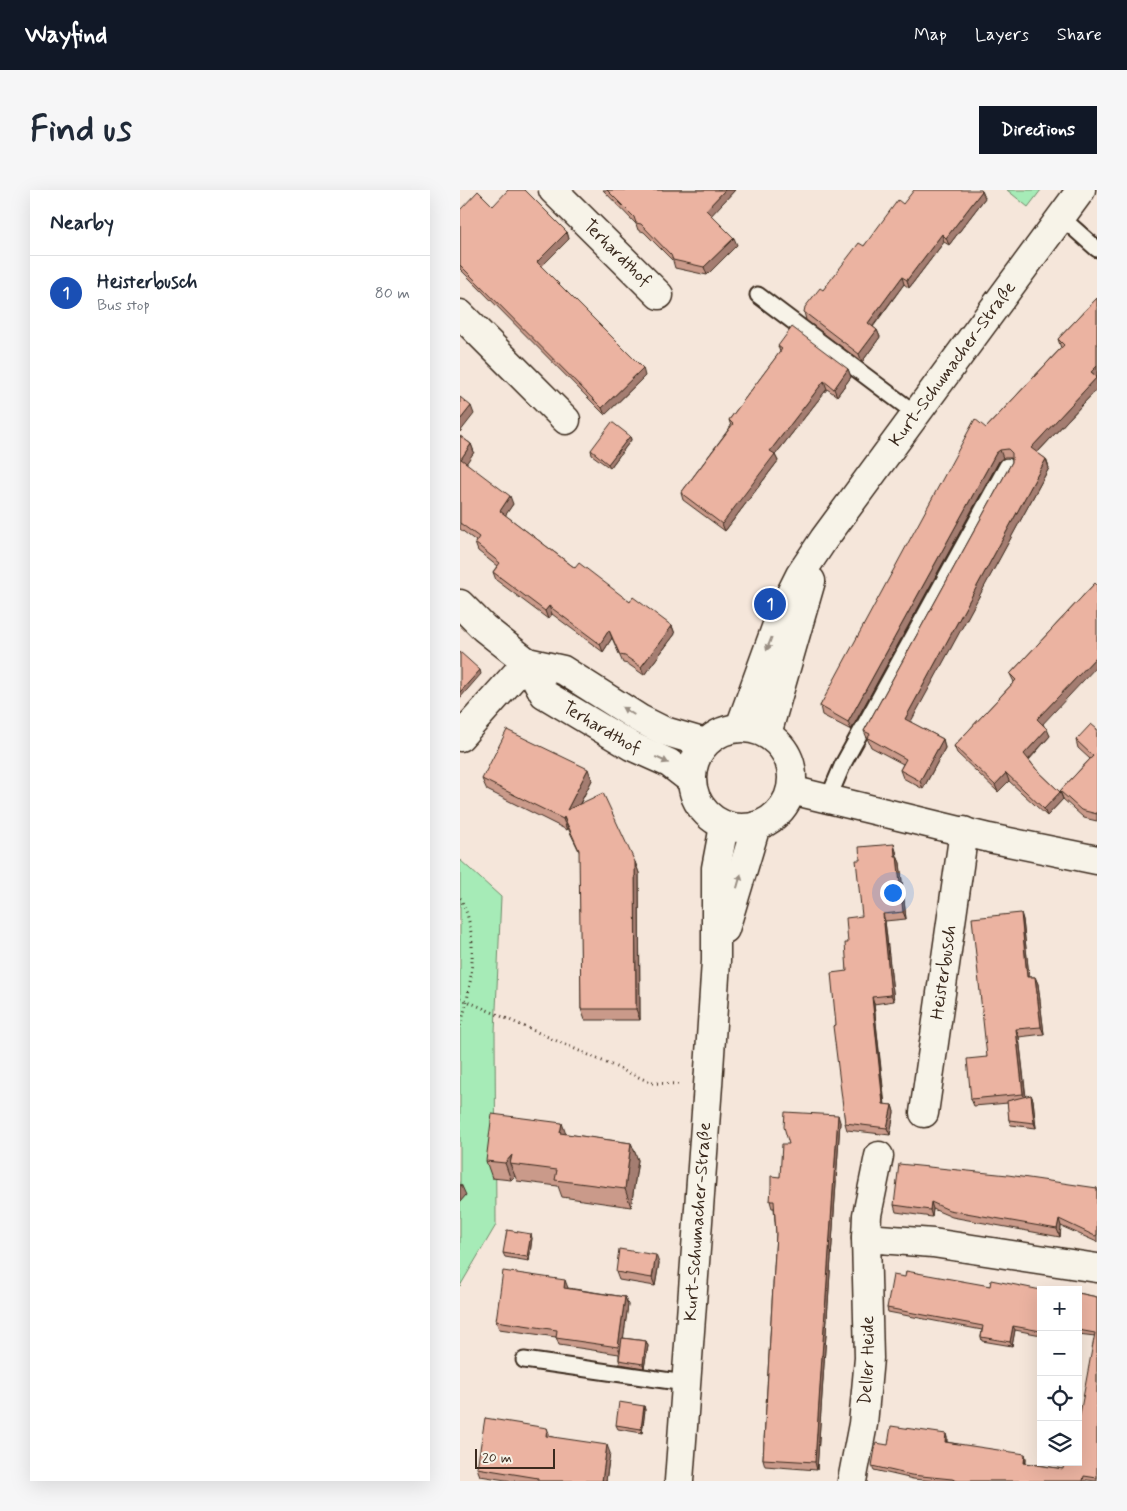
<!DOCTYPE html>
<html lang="en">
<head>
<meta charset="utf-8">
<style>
  body { margin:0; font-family:Mynerve,sans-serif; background:#f6f6f7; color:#1f2937 }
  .controls { position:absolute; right:15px; bottom:15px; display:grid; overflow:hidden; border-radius:0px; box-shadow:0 5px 20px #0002 }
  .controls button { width:45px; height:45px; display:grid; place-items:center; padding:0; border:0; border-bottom:1px solid #e0e1e3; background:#fff; color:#1f2937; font:25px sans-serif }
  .scale { position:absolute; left:15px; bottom:12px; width:80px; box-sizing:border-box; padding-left:5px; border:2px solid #3b2a1e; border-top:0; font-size:14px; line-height:18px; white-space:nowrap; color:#3b2a1e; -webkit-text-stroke:4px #f7f3e8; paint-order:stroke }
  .you { position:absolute; left:432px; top:702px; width:18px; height:18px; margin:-12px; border:4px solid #fff; border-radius:50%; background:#1a73e8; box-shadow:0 0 0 8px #1a73e833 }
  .badge { display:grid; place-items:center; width:32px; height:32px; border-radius:50%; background:#111827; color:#fff; font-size:16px; font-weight:700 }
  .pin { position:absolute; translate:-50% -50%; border:2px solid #fff; box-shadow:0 1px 5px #0006 }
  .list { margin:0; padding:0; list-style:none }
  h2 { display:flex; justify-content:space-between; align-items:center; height:65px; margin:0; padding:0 20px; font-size:21px }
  h2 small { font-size:16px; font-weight:400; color:#747a83 }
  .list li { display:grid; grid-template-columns:32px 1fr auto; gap:15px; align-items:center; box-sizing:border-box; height:75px; padding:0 20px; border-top:1px solid #e0e1e3 }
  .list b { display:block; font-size:19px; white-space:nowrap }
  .list p { margin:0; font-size:16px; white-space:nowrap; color:#747a83 }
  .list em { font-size:16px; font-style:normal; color:#747a83 }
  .icon { flex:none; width:28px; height:28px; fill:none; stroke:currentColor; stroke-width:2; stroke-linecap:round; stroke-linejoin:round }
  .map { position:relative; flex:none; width:637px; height:1291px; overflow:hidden; border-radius:0px }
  header { display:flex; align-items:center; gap:30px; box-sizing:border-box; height:70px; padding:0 25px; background:#111827; color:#fff }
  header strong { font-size:24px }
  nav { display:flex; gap:28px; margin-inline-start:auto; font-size:18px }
  .intro { display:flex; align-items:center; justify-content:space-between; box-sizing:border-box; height:120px; padding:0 30px }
  h1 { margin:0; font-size:35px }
  .button { padding:12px 22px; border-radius:0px; background:#111827; color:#fff; font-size:18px; font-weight:700 }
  main { display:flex; gap:30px; padding:0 30px }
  aside { flex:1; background:#fff; border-radius:0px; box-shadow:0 5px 20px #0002 }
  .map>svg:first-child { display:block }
</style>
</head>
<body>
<header>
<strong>Wayfind</strong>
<nav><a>Map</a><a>Layers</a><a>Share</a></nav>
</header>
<div class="intro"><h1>Find us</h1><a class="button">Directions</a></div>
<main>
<aside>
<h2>Nearby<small></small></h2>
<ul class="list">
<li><span class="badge" style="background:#1a4fb4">1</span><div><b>Heisterbusch</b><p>Bus stop</p></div><em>80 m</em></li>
</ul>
</aside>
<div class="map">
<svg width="637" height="1291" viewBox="0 0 637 1291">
  <rect width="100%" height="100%" fill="#f5e6da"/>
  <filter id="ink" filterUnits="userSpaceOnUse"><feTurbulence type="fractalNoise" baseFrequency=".02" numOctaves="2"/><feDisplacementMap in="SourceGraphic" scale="10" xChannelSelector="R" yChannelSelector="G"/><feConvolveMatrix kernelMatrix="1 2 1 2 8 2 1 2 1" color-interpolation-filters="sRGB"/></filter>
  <g filter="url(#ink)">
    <g fill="#a6ebb7" stroke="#708a6a">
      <path d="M547,0H581L568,17Z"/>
      <path d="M0,670L41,707L35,842L36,1035L0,1096Z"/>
    </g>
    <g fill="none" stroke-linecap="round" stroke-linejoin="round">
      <g stroke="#3b2a1e" stroke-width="19">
        <g id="lane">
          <path d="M601,27L637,59"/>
          <path d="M298,105L456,224"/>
          <path d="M368,609L383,574L547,276"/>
          <path d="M64,1170L225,1193"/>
        </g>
      </g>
      <g stroke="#3b2a1e" stroke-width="31">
        <g id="street">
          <path id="s1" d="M93,0L199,105"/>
          <path d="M0,124L106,230"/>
          <path id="s2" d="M0,414L24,438L67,472L84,504L171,556L209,573L231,590"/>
          <path d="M67,472L103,480L180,529L204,541L245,553"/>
          <path id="s3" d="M280,537L322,421L340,385L364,349L621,0"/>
          <circle cx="282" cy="588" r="50"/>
          <path d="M307,544L351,391"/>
          <path d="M0,547L67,472"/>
          <path d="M331,600L529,648L637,670"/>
          <path d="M265,739L296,636"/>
          <path id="s4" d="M464,923L504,641"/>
          <path d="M406,1048L407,1025L419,966"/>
          <path id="s5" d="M219,1291L248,895L256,771V678L264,636"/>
          <path id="s6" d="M392,1291L403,1234L409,1168L406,1048L473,1053L637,1078"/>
        </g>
      </g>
      <g stroke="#3b2a1e" stroke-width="3" stroke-dasharray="1 4" stroke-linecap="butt">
        <path d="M0,708C20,742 12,800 0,836"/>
        <path d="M0,808L192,893L220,894"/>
      </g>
      <use href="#lane" stroke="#f7f3e8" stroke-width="15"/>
      <use href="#street" stroke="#f7f3e8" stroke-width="28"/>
    </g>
    <g fill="#ca9a8a" stroke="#3b2a1e">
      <path d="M143,0H275L251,25L277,55L247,85L215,78L213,71L184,42L178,40L176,34Z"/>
      <path d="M522,1L525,8L489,55L484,52L449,98L444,94L413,137L417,140L420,147L402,172L346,130L344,122L363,100L443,14Z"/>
      <path d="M0,20L107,42L109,49L81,77L185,186L145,225L0,79Z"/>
      <path d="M637,108V199L577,263L586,269L589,278L450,532L483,549L485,558L463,599L443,588L440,580L443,574L411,557L404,541L552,272V269L551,268H543L539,271L391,540L362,525L360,516L526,238L601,158L598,149Z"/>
      <path d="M318,156L388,179L391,187L377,206L367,199L315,265L318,271L265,341L223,310L221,303L271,236L269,230L320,162Z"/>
      <path d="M0,246L11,254L14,262L6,273L53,314L45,325L115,378L170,412L212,436L215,444L184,485L168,474L163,473L152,448L143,462L92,424L88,429L36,390L33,382L37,376L18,361L15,353L16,351L0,339Z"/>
      <path d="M170,246L171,250L150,278L132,265L131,260Z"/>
      <path d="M635,393L583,534L590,546L569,570L576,579L600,602L603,609L587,626L549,591L538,602L497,563L494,556L554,492L550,484Z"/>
      <path d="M637,539V631L624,628L603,609L600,601L630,569L618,558L616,550Z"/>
      <path d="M22,589L132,590L120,614L175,672L179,683L180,830H125L121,819L120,663L108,638L107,640L27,600Z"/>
      <path d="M436,661L437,666L440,673L446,729L425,731L434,811L414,814L425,915H432L434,922L430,945L387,940L385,933L376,835L387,781L388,753Z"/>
      <path d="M561,723L563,730L569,787H575L578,794L584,844L559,847L566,907L571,905L573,910L576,938L551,935L549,930L548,913L514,916L511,909L527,867Z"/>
      <path d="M380,932L357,1280L305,1276L303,1269L316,1044L314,1018H312L310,1011L320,987L329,954Z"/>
      <path d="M106,944L171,953L178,970L171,1017L102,1007L98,996L57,991L55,986L51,990L32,988L26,971Z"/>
      <path d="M637,998V1052L601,1036L600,1047L492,1027L473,1019L472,1027L436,1022L434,1015Z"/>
      <path d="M72,1048L69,1071L45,1067L43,1063Z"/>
      <path d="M199,1073L195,1096L159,1090L156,1082Z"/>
      <path d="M445,1087L530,1096L581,1100V1145L555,1140L552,1156L522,1151L521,1147L522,1140L428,1122L427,1118Z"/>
      <path d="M108,1098L165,1107L168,1115L163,1148L186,1151L188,1156L184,1178L160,1174L159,1170V1164L99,1155L96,1147L39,1139L36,1131Z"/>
      <path d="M618,1103L637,1107V1291L626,1290V1291H473L453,1289L414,1280L412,1276L428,1255L486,1244L487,1248V1252L566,1268V1273L603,1279L618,1272L635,1146L618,1144Z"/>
      <path d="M184,1216L185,1220L182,1243L158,1239L156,1235Z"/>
      <path d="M90,1246L150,1263L146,1291H52L20,1286L17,1278Z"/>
    </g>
    <g fill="#a47d71" stroke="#3b2a1e">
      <path d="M265,0H275L249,28L246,20Z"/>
      <path d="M522,1L525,8L489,55L486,48Z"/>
      <path d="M107,42L109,49L79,79L77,72Z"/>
      <path d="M482,44L484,52L449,98L447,90Z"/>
      <path d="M274,48L277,55L247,85L244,77Z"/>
      <path d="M442,87L444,94L410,140L408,133Z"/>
      <path d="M417,140L420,147L402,172L399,164Z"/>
      <path d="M637,176V187L631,182Z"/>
      <path d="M183,178L185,186L145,225L142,218Z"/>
      <path d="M388,179L391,187L377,206L374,199Z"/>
      <path d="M637,187V199L574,266L571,258Z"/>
      <path d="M364,191L367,199L315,265L318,271L265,341L262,334L310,261Z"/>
      <path d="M11,216L14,224L0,242V230Z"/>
      <path d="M170,246L171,250L150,278L148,274Z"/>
      <path d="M11,254L14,262L4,277L1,269Z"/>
      <path d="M540,260L543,268L539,271L391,540L388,532L536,263Z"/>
      <path d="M586,269L589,278L448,537L445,529Z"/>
      <path d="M50,306L53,314L43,329L40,321Z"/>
      <path d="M89,416L92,424L88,429L85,421Z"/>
      <path d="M212,436L215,444L184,485L181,477Z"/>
      <path d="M149,440L152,448L143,462L140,454Z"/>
      <path d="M637,466V476L580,537L577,529Z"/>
      <path d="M20,480L21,484L0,508V502Z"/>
      <path d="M587,539L590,546L567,571L564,564Z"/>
      <path d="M483,549L485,558L463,599L460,591Z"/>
      <path d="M128,579L132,590L111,631L107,620Z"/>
      <path d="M546,583L549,591L538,602L535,595Z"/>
      <path d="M600,602L603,609L587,626L584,619Z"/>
      <path d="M104,627L108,638L107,640L103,629Z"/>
      <path d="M434,654L436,661L438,673L435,666Z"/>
      <path d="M437,666L440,673L446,729L443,722Z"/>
      <path d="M175,672L179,683L180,830L176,819Z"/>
      <path d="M561,723L563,730L570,795L567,787Z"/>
      <path d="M423,724L425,731L434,811L431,805Z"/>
      <path d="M575,787L578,794L584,844L581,837Z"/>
      <path d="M412,807L414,814L425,921L423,914Z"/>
      <path d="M556,839L559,847L566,911L563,904Z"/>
      <path d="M571,905L573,910L576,938L574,933Z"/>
      <path d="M432,915L434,922L430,945L427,938Z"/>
      <path d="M378,925L380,932L357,1280L355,1272Z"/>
      <path d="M102,933L108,950L100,943Z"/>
      <path d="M171,953L178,970L171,1017L165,999Z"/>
      <path d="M52,965L50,974L55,986L51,990L45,973Z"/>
      <path d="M1,994L6,1005L0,1012V996Z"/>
      <path d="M471,1012L473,1019L472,1027L470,1020Z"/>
      <path d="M599,1029L601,1036L600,1047L597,1039Z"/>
      <path d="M71,1044L72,1048L69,1071L67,1067Z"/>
      <path d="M196,1065L199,1073L195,1096L192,1088Z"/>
      <path d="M105,1090L108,1098L107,1106L104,1098Z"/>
      <path d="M165,1107L168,1115L161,1165L158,1157Z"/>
      <path d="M553,1136L555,1140L552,1156L550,1152Z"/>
      <path d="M186,1151L188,1156L184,1178L183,1174Z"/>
      <path d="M184,1216L185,1220L182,1243L181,1239Z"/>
      <path d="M87,1238L90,1246L89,1254L86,1246Z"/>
      <path d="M486,1244L487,1248L486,1256L485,1252Z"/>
      <path d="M147,1255L150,1263L146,1291H142Z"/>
      <path d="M565,1264L566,1268L565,1277L564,1273Z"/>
    </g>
    <g fill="#ebb3a1" stroke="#3b2a1e">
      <path d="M48,0H65L107,42L77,72L183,178L142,218L0,75V20L18,1L33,16Z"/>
      <path d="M147,0H265L246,20L274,48L244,77L213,70L211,65L181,34L176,33L174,27Z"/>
      <path d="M454,0H521L522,1L486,48L482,44L447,90L442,87L408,133L417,140L399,164L344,122L345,117L360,98L363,100L399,53L404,56L438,10L443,14Z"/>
      <path d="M637,108V176L631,182L637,187L571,258L586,269L445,529L483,549L460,591L440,580L446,569L408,548L410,544L404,541L552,272V263L548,259L540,260L536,263L388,532L360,516L515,229L526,238L604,155L598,149Z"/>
      <path d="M332,137L388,179L374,199L364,191L310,261L315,264L262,334L221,303L273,234L269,230L322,159L318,156Z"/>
      <path d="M0,207L11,216L0,230Z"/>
      <path d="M152,232L170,246L148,274L131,260Z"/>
      <path d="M0,246L11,254L1,269L50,306L40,321L115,378L119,373L170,412L173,407L212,436L181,477L165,466L160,465L149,440L140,454L89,416L85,421L33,382L40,373L15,353L19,347L0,333Z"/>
      <path d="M635,393L637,395V466L577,529L587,539L564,564L576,579L600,602L584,619L546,583L535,595L494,556L556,490L550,484Z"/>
      <path d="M0,462L20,480L0,502Z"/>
      <path d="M631,534L637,539V624L621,620L600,601L633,566L616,550Z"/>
      <path d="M47,540L128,579L107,620L143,603L175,672L176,819H121L119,660L104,627L103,629L22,589Z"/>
      <path d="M434,654L435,666H437L443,722L423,724L431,805L412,807L423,914L432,915L427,938L385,933L373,836L376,835L371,783L387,781L385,753H388L386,728L402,726L396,670H400L399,657Z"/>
      <path d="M561,723L567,787H575L581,837L556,839L563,904L511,909L507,869L527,867L512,728Z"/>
      <path d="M571,905L574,933L549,930L547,911Z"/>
      <path d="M325,922L378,925L355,1272L303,1269L316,1044L314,1011H310L311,998V986L320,987L322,954H329L324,937Z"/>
      <path d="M32,924L102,933L100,943L171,953L165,999L95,990L97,980L50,974L52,965L45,973L26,971Z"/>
      <path d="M439,974L548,985L637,998V1045L635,1046L599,1029L597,1039L489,1020L471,1012L470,1020L434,1015Z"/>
      <path d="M47,1040L71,1044L67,1067L43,1063Z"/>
      <path d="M159,1059L196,1065L192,1088L156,1082Z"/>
      <path d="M43,1081L105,1090L104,1098L165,1107L158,1157L96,1148L97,1140L36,1131Z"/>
      <path d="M446,1081L530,1096L531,1090L581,1100V1141L553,1136L550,1152L521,1147L523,1136L427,1118L433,1085L445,1087Z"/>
      <path d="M618,1103L637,1107V1288L624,1286L623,1291H498L492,1289L451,1285L412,1276L416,1253L428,1255L431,1236L486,1244L485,1252L565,1264L564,1273L603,1279L604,1272H618V1235L635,1143L618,1140Z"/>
      <path d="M162,1148L186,1151L183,1174L159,1170Z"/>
      <path d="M159,1212L184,1216L181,1239L156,1235Z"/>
      <path d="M25,1228L87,1238L86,1246L147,1255L142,1291H78V1288L17,1278Z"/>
    </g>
    <defs><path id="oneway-solid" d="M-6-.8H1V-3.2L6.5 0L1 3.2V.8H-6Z" transform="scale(1.25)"/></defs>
    <g fill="#998e83">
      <use href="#oneway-solid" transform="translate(309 454) rotate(111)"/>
      <use href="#oneway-solid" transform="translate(168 521) rotate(-148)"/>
      <use href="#oneway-solid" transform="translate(202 570) rotate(25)"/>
      <use href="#oneway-solid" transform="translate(279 691) rotate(-74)"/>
    </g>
  </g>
  <g text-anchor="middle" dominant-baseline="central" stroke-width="5" stroke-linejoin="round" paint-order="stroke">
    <g font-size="18" fill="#3b2a1e" stroke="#f7f3e8">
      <text stroke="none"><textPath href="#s1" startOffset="90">Terhardthof</textPath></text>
      <text stroke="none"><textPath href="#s3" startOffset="424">Kurt-Schumacher-Straße</textPath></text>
      <text stroke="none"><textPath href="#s2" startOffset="192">Terhardthof</textPath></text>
      <text stroke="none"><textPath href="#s4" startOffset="142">Heisterbusch</textPath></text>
      <text stroke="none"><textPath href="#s5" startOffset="260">Kurt-Schumacher-Straße</textPath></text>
      <text stroke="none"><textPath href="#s6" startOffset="122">Deller Heide</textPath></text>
    </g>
  </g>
</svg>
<div class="controls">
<button>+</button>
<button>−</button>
<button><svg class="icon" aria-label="locate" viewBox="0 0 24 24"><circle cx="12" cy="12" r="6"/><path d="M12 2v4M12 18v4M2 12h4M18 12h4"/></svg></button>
<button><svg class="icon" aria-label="layers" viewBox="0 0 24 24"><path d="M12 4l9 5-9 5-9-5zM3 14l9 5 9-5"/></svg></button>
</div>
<div class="scale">20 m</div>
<div class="you"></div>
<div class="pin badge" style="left:310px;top:414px;background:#1a4fb4">1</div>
</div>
</main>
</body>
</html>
